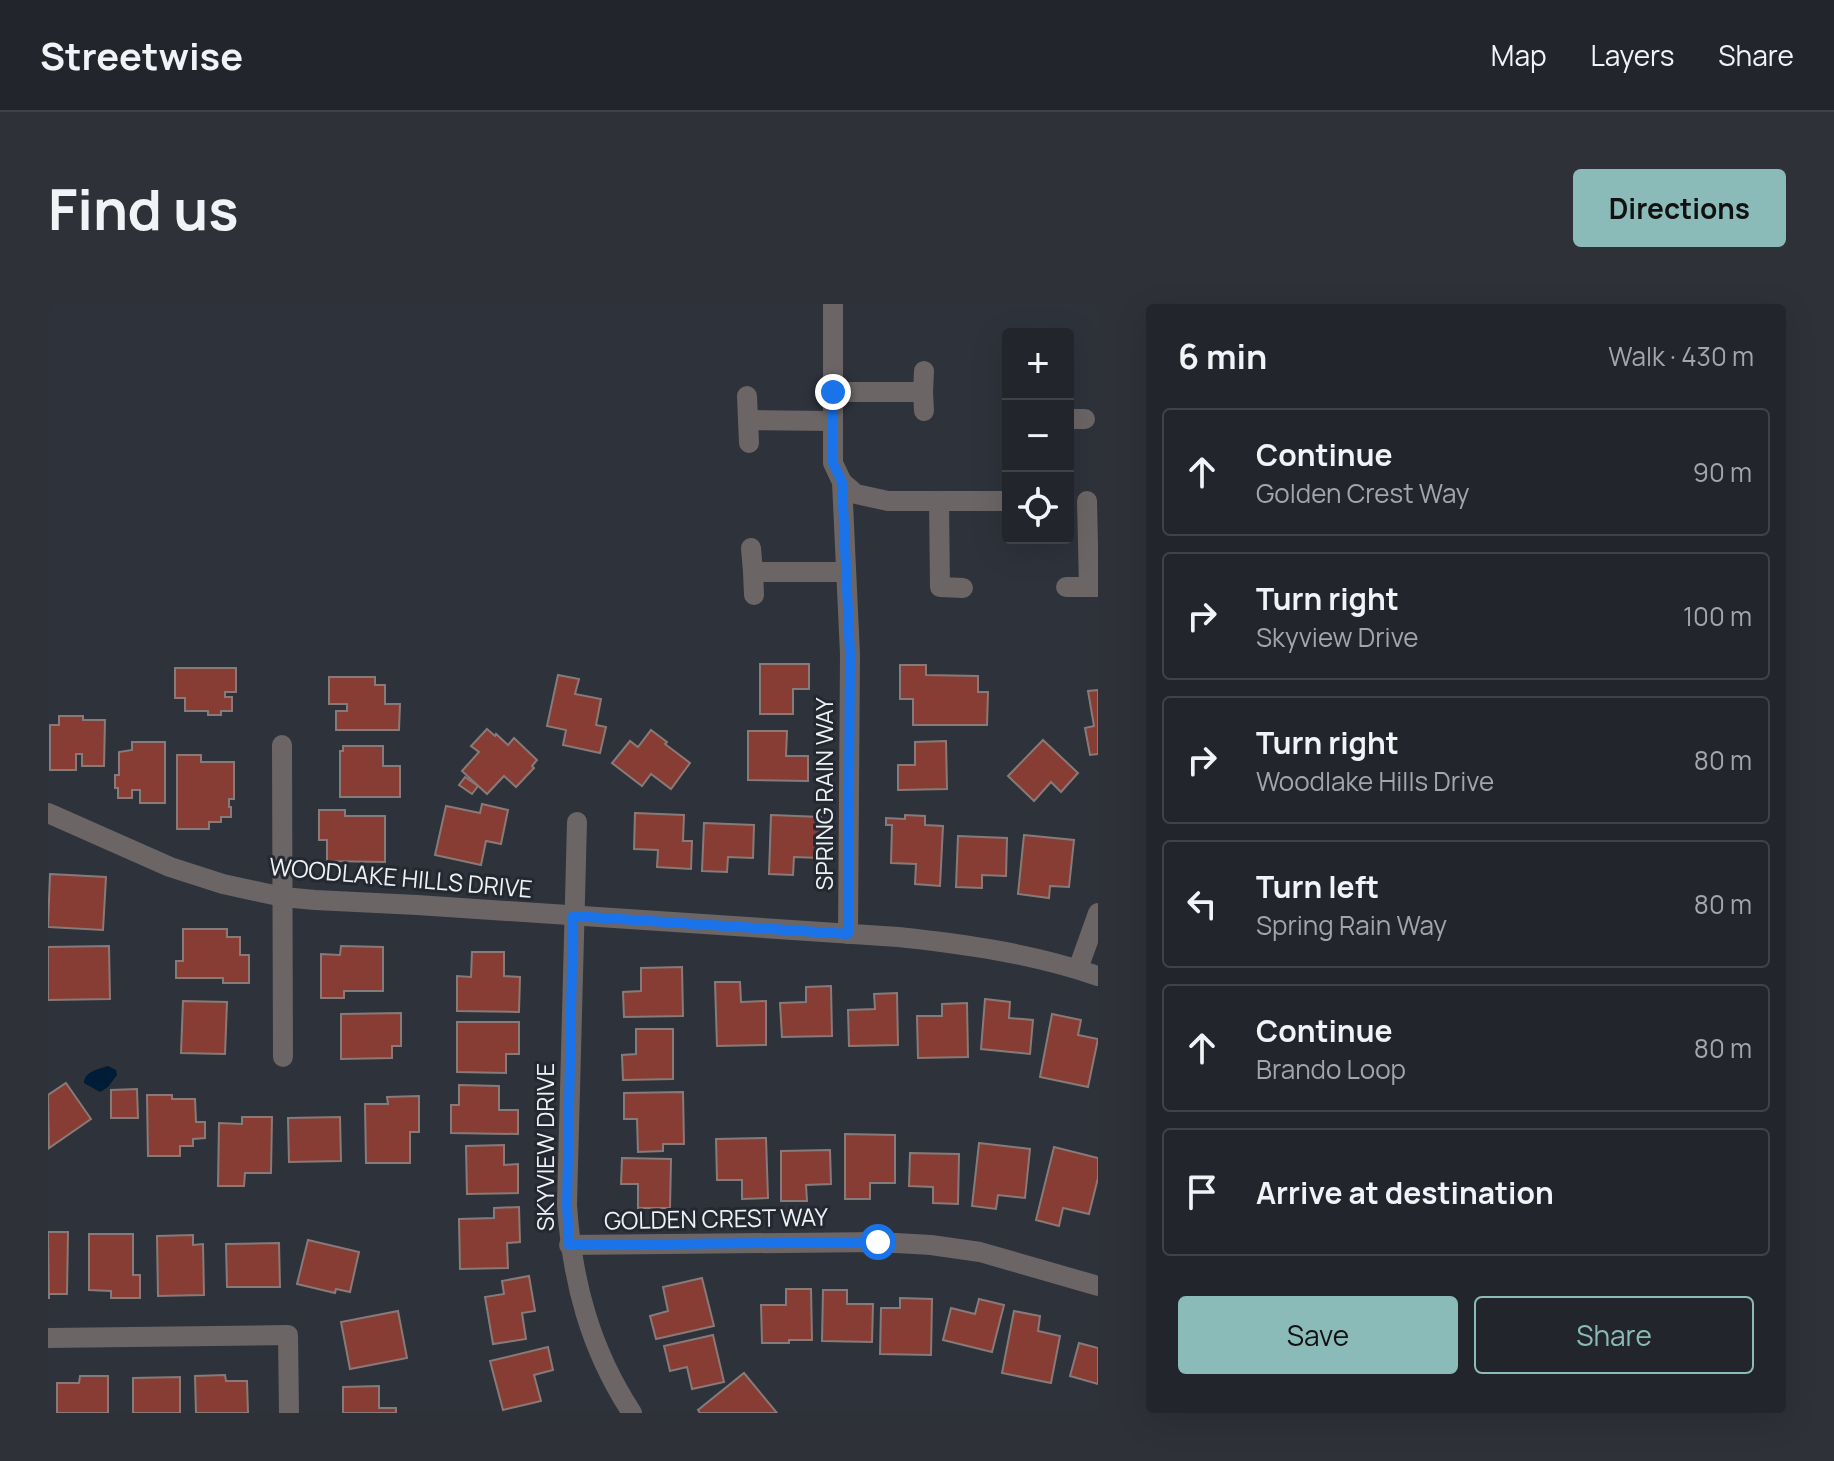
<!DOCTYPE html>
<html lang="en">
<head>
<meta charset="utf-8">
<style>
  body { margin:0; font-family:Manrope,sans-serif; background:#2e3238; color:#f1f3f6 }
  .controls { position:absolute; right:24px; top:24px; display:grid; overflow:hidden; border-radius:8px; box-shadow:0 8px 32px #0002 }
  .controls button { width:72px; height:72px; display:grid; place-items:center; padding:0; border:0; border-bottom:2px solid #3f4348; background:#22262c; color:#f1f3f6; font:40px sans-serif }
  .stop { position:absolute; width:24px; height:24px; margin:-18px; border:6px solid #1a73e8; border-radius:50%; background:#fff }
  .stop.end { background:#1a73e8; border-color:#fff; box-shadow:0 2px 8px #0008 }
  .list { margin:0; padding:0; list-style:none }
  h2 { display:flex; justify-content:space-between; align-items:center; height:104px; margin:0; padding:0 32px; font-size:34px }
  h2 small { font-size:26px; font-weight:400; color:#a2a5a9 }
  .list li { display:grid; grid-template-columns:52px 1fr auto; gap:24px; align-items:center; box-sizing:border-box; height:128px; margin:0 16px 16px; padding:0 16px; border:2px solid #3f4348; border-radius:8px }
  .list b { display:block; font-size:30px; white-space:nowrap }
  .list p { margin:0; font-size:26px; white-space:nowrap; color:#a2a5a9 }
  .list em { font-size:26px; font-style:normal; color:#a2a5a9 }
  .actions { display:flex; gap:16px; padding:24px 32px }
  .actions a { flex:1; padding:18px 0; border:2px solid #8bbbb9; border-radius:8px; text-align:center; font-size:28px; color:#8bbbb9 }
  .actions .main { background:#8bbbb9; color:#111 }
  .icon { flex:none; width:44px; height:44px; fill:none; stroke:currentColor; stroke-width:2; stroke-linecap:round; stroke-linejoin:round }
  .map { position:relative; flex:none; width:1050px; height:1109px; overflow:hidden; border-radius:8px }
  header { display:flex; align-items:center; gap:48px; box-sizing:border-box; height:112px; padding:0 40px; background:#22262c; border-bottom:2px solid #3f4348 }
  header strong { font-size:38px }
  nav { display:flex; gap:44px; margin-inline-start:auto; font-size:28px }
  .intro { display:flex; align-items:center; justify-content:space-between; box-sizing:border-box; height:192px; padding:0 48px }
  h1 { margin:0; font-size:56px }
  .button { padding:20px 36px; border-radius:8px; background:#8bbbb9; color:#111; font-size:28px; font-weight:700 }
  main { display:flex; gap:48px; padding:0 48px }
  aside { flex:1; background:#22262c; border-radius:8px; box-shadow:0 8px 32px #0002 }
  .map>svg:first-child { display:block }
</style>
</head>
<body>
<header>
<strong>Streetwise</strong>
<nav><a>Map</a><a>Layers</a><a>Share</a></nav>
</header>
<div class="intro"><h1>Find us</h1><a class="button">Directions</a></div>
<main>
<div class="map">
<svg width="1050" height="1109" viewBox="0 0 1050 1109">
  <rect width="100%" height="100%" fill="#2e323b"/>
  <path fill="#001c36" d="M60,762L68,766L69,771L60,783L52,788L36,779C36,768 50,765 60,762Z"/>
  <g fill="#873d33" stroke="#887a78" stroke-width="2">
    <path d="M712,360H761V385H745V410H712Z"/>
    <path d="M852,361H878V371L930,372V388H940L939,421H865V395H852Z"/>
    <path d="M127,364H188V388H177V393H184V407H173V411H160V407H137V394H127Z"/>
    <path d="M510,371L531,375L527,390L553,395L548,421L558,423L552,449L515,441L518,426L499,422Z"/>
    <path d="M281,373H327V381H337V400H352L351,426H288V407H299V400H281Z"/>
    <path d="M1050,386V450L1042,451L1037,424L1046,422L1040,387Z"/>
    <path d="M11,412H35V416H57L56,462H34V450H28V466H2V421H11Z"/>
    <path d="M439,425L447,432L448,430L460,441L466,434L489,456L484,462L486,464L468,483L456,472L439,490L414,467L431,448L423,442Z"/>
    <path d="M603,426L619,438L617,440L642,459L623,485L603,470L594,482L564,459L582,437L590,443Z"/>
    <path d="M700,427H739L738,452H760V477L700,476Z"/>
    <path d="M995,436L1030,469L1013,488L1003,478L986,497L960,472Z"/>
    <path d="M898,437L899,485L850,486V461H867V438Z"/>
    <path d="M84,438H117V499H92V486H84V494H70V484H67V471H71V448L84,446Z"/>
    <path d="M295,442H335V462H352V493H292V447H295Z"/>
    <path d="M129,451H153V458H186V495H181V503H183V513H173V518H161V525H129Z"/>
    <path d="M417,473L430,482L424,490L411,481Z"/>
    <path d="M434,500L460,506L453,540L438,537L433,561L387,551L398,502L432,509Z"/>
    <path d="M271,506H297V512H337V558L279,557V536H271Z"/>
    <path d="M587,509L636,511L635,537H644L643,565L609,563L610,546L586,545Z"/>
    <path d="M723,511L773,513L772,554L746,553L745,571L721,570Z"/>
    <path d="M857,511L877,512V521L895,522L892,582L867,580L868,560L843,559L844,521H838V514L857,515Z"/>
    <path d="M656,519L706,521L705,554L680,553L679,568L654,567Z"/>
    <path d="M976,531L1026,536L1021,583L1002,582L1001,594L970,590Z"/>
    <path d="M910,532L959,534L958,572L934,571V584L908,583Z"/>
    <path d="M2,570L58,573L55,626L0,623Z"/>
    <path d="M135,625H179V633H192V651H201V679H175V674H128V657H135Z"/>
    <path d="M61,642L62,695L0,696V643Z"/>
    <path d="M293,642L335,643V687H296V694H273V650L292,651Z"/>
    <path d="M424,648H456V672L472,673L471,708L409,707V672L423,673Z"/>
    <path d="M634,663L635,712L576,713L575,688L593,687V664Z"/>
    <path d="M667,678H692L693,698L718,697V741L669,742Z"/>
    <path d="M783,682L784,732L734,733L732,699L758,698V683Z"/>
    <path d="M849,689L850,741L801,742L800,706L827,705L826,690Z"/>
    <path d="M937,695L962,698L961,714L985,716L982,750L933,745Z"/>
    <path d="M135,697L179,698L177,750L133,749Z"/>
    <path d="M919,699L920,753L870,754L869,712H894V700Z"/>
    <path d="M353,709V742H344V754L293,755V710Z"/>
    <path d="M1004,710L1033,716L1030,731L1050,735L1040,783L992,773Z"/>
    <path d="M409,718H471V750H458V769L409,768Z"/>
    <path d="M588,725H625V775L575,776L574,751L588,750Z"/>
    <path d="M18,779L43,815L1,844L0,791Z"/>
    <path d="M411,781L451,782V806H470V830L403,829V801H411Z"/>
    <path d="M89,785L90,814H63V786Z"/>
    <path d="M635,788L636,840H615V847L590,848L589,815H576V789Z"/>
    <path d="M99,791H124V795H147L148,818H157V834L145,835V842H132V852H100Z"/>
    <path d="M371,792V828H362V859H318L317,800H340L339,793Z"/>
    <path d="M194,813H224L223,869H197L196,882H170L171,819L194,820Z"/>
    <path d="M292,813L293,857L241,858L240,814Z"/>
    <path d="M797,830L847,831V879H822V895H797Z"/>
    <path d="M718,834L720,894L694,895V876H669L668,835Z"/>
    <path d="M931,839L982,845L977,894L950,891L948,905L924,902Z"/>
    <path d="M456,841V861L470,860V889L419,890L418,842Z"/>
    <path d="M1006,843L1050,854V874L1041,910L1015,904L1011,922L988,916Z"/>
    <path d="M782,846L783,880L758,881L759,897H733V847Z"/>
    <path d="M862,849L911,850L910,900L885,899V883L861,882Z"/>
    <path d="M574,854L623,855L622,904H590V880H573Z"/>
    <path d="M471,903L472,938L459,939L460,964L412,965L411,915L446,914V904Z"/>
    <path d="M0,928H20L19,990H1V995Z"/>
    <path d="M41,930H85V971H92V994H63V987L41,986Z"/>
    <path d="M145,931V941L155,940L156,991L110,992L109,932Z"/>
    <path d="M260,936L311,948L302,988L288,985L287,989L249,980Z"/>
    <path d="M231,939L232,983H179L178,940Z"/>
    <path d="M481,972L487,1007L474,1009L478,1035L445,1040L437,993L456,990L454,977Z"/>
    <path d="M654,974L666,1022L608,1035L602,1012L620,1007L615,983Z"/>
    <path d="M738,985H763L764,1036H741V1039H714L713,1001H738Z"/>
    <path d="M775,986H799V1000H825L824,1038L774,1037Z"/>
    <path d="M852,994L884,995L883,1051L832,1050L833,1004H852Z"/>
    <path d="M931,995L956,1001L944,1048L895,1036L903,1004L927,1010Z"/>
    <path d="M350,1007L359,1054L302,1065L293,1018Z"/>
    <path d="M966,1007L992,1012L990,1027L1012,1032L1003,1079L954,1069Z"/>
    <path d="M665,1031L676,1078L644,1085L639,1063L622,1067L616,1042Z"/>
    <path d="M1031,1039L1050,1044V1080L1022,1072Z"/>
    <path d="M500,1043L505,1066L486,1071L493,1097L455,1106L442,1057Z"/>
    <path d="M696,1069L729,1109H652L650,1106Z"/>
    <path d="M177,1071L178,1077H199L200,1109H148L147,1072Z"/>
    <path d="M32,1072H60V1109H9V1079H31Z"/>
    <path d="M132,1073V1109H85V1074Z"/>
    <path d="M331,1082V1104H348V1109H295V1083Z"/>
  </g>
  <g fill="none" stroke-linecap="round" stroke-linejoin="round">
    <g stroke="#6b6566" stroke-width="20">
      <path d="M785,0V159L794,178L802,350L800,630"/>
      <path d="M785,88H875L876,107"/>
      <path d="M875,88L876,67"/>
      <path d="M699,92L700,116"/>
      <path d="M1020,115H1037"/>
      <path d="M701,139L700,116L785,117"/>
      <path d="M794,178L808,190L840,197H960"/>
      <path d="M891,197L892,283L915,284"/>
      <path d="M1039,197L1041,283H1050"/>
      <path d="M703,244L705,268"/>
      <path d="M1018,283H1041"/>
      <path d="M706,291L705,268H798"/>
      <path d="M234,441L235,753"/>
      <path d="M0,509L122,563L175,580L235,593L267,596L369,601L850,633C918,640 985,650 1050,672"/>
      <path d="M529,518L519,901C524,977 542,1045 584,1109"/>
      <path d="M1030,665L1050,609"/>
      <path d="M521,941L830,938L883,941L932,948L1050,982"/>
      <path d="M0,1034L240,1031L241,1109"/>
    </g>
  </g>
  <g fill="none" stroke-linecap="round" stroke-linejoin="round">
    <path stroke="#1a73e8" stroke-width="10" d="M785,88V159L794,178L802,350L800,630L525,612L519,901L521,941L830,938"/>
  </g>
  <g text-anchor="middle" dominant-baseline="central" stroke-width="6" stroke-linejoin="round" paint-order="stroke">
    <g font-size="24" fill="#eff1f7" stroke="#242830">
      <text transform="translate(775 490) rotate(-90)">SPRING RAIN WAY</text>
      <text transform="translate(353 573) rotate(5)">WOODLAKE HILLS DRIVE</text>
      <text transform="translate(496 843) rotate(-90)">SKYVIEW DRIVE</text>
      <text transform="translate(668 914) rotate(-1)">GOLDEN CREST WAY</text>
    </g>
  </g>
</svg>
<div class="controls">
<button>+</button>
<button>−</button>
<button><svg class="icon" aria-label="locate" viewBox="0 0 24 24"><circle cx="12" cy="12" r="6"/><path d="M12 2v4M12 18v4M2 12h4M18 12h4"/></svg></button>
</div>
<div class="stop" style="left:830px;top:938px"></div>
<div class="stop end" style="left:785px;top:88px"></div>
</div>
<aside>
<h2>6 min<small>Walk · 430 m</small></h2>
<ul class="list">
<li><svg class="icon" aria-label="ahead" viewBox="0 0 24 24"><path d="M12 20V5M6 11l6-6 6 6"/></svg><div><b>Continue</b><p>Golden Crest Way</p></div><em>90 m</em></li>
<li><svg class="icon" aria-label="right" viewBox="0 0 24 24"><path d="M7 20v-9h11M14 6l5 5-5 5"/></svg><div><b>Turn right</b><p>Skyview Drive</p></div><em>100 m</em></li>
<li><svg class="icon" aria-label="right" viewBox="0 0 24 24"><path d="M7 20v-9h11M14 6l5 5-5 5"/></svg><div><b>Turn right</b><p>Woodlake Hills Drive</p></div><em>80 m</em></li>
<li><svg class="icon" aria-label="left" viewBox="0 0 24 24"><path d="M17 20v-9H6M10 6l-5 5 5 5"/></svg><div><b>Turn left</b><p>Spring Rain Way</p></div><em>80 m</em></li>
<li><svg class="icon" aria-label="ahead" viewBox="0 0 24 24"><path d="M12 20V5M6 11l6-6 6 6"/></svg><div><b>Continue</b><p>Brando Loop</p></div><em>80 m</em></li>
<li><svg class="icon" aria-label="arrive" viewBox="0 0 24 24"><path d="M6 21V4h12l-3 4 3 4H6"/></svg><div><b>Arrive at destination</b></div></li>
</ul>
<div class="actions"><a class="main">Save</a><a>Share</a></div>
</aside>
</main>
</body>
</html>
